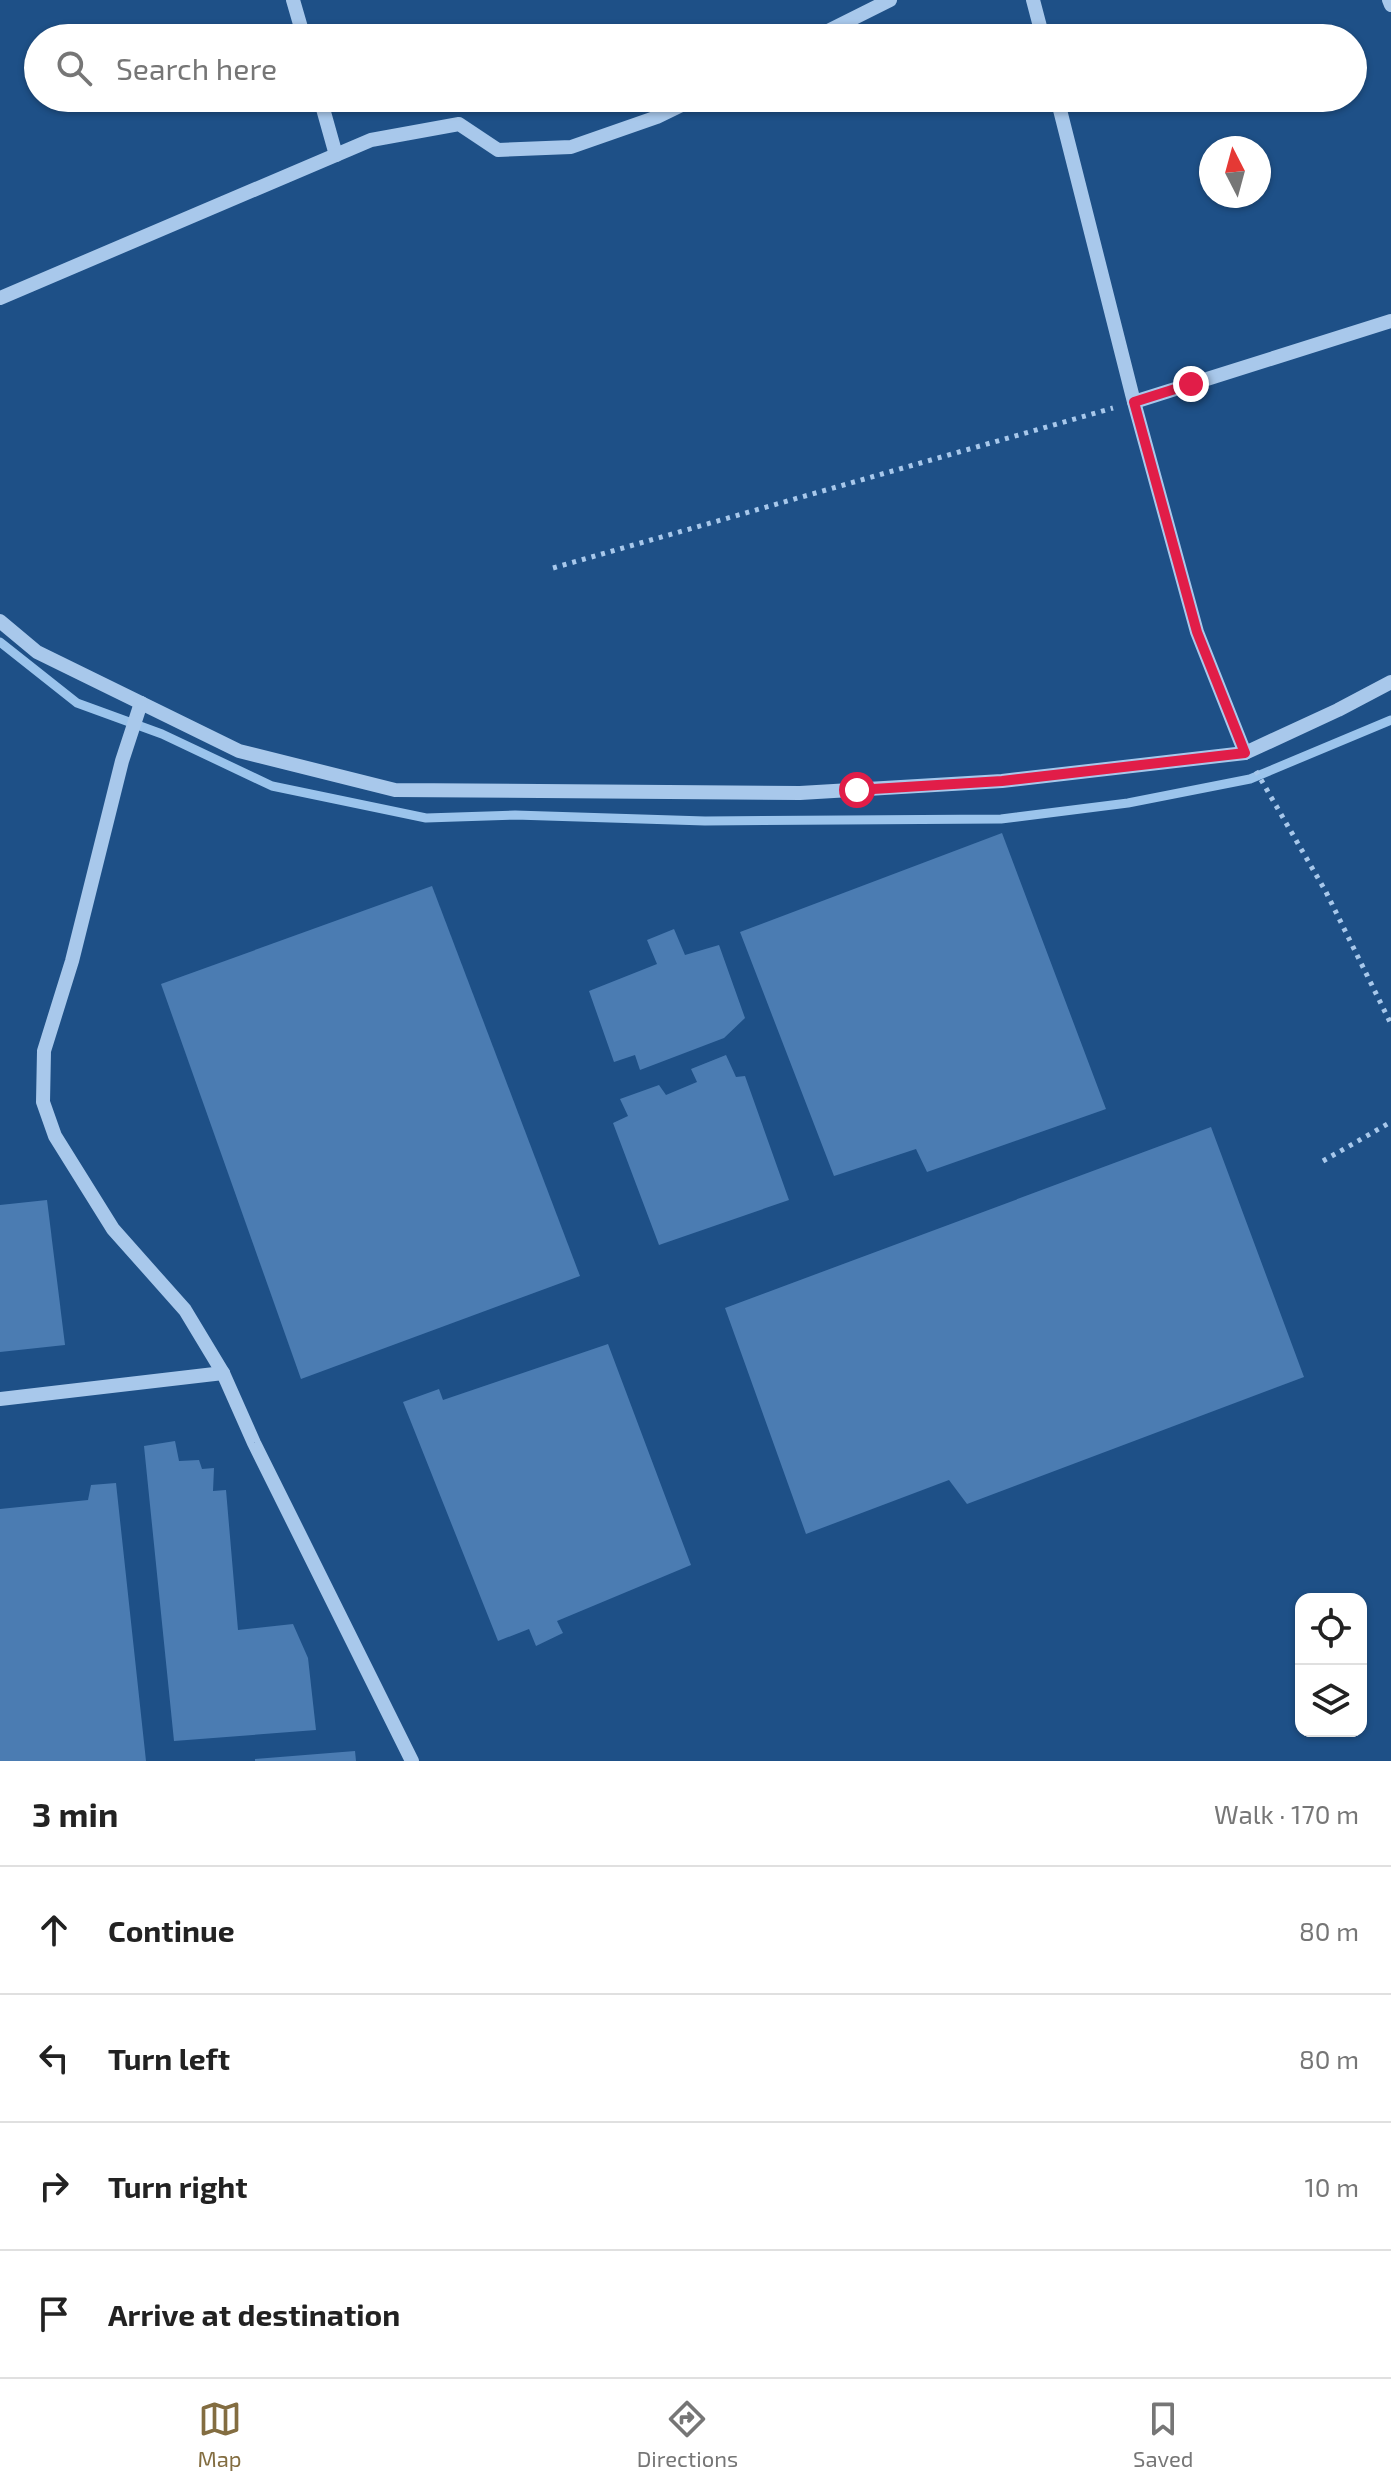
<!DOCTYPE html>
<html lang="en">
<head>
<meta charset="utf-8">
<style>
  body { margin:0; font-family:"Exo 2",sans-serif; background:#f2f2f2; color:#222 }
  .controls { position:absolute; right:24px; bottom:24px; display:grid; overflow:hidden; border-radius:16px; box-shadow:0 2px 6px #0004 }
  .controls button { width:72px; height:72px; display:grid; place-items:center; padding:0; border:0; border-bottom:2px solid #e0e0e0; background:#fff; color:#222; font:40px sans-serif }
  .compass { position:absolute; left:1199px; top:136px; width:72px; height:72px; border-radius:50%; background:#fff; box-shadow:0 2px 6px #0004; rotate:354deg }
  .stop { position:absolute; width:24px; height:24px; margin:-18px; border:6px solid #e11d48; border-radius:50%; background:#fff }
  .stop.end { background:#e11d48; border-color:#fff; box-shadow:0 2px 8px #0008 }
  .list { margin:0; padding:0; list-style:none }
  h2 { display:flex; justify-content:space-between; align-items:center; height:104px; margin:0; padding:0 32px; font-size:34px }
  h2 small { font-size:26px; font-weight:400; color:#767676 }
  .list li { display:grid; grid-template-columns:52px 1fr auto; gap:24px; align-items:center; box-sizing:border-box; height:128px; padding:0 32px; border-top:2px solid #e0e0e0 }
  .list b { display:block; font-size:30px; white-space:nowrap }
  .list em { font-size:26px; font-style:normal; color:#767676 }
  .icon { flex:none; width:44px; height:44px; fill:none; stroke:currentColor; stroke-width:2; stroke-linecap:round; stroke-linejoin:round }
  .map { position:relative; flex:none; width:1391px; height:1761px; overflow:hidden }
  .search { position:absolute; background:#fff; box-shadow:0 2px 6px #0004; left:24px; right:24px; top:24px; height:88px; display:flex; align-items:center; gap:20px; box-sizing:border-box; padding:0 28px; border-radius:44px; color:#767676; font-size:30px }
  .sheet { height:616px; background:#fff }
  nav { display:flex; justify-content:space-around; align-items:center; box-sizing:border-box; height:112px; border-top:2px solid #e0e0e0; background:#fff; font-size:22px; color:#767676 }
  nav a { display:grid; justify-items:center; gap:4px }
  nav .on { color:#836d41 }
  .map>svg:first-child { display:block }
</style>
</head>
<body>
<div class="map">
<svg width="1391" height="1761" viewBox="0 0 1391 1761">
  <rect width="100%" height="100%" fill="#1e5087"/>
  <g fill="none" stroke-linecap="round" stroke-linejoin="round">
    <path stroke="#9bc4ec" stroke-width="9" d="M0,642L77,703L162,734L272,786L426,818L515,815L705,821L1001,819L1128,803L1250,779L1391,720"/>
  </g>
  <g fill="#4b7cb2">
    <path d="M1002,833L1106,1109L927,1172L916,1149L834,1176L740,932Z"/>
    <path d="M432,886L580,1276L301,1379L161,984Z"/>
    <path d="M674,929L685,955L719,945L745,1018L724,1038L640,1070L635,1055L614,1062L589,991L657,964L647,940Z"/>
    <path d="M726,1055L736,1077L745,1076L789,1200L659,1245L613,1123L628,1116L620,1099L659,1085L666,1095L697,1082L691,1069Z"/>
    <path d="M1211,1127L1304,1377L967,1504L949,1480L806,1534L725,1308Z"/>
    <path d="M47,1200L65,1345L0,1352V1205Z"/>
    <path d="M608,1344L691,1565L557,1621L563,1633L536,1646L529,1629L498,1641L403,1402L439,1389L443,1400Z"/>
    <path d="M175,1441L179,1461L199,1460L202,1469L214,1468L213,1491L226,1490L238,1630L293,1624L308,1658L316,1730L174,1741L144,1446Z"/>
    <path d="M116,1483L146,1761H0V1509L88,1500L91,1485Z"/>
    <path d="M355,1751L356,1761H255V1759Z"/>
  </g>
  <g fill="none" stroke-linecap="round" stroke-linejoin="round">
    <g stroke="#a8c8eb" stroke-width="5" stroke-dasharray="4 6" stroke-linecap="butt">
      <path d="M553,568L1113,408"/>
      <path d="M1256,771L1326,892L1391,1024"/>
      <path d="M1323,1161L1391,1122"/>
    </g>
    <g stroke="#a8c8eb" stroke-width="14">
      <path d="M293,0L304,38"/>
      <path d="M1033,0L1043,38"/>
      <path d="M1389,0L1391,5"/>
      <path d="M814,38L890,0"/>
      <path d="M320,98L336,155"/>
      <path d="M1057,98L1134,402L1197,632L1245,753"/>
      <path d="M0,298L371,140L459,124L498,150L571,147L657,117L696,98"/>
      <path d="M1134,402L1391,321"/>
      <path d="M0,621L37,652L239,751L395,790L800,793L1002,781L1245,753L1338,710L1391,682"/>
      <path d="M141,703L122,761L72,961L44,1051L43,1102L55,1136L113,1229L185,1310L223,1373L254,1443L412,1761"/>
      <path d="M0,1399L223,1373"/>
    </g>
  </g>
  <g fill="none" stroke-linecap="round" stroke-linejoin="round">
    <path stroke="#e11d48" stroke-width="10" d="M857,790L1002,781L1245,753L1197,632L1134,402L1191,384"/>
  </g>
</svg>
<div class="controls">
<button><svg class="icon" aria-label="locate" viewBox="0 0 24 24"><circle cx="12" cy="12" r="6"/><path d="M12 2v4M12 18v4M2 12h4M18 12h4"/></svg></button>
<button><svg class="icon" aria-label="layers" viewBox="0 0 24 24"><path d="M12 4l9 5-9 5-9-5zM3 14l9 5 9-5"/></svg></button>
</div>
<svg class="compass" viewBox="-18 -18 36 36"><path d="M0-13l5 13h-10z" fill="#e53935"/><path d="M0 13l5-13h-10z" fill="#767676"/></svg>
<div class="stop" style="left:857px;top:790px"></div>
<div class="stop end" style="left:1191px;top:384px"></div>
<div class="search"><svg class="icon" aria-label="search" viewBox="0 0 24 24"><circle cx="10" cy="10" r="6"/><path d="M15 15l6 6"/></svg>Search here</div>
</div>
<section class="sheet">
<h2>3 min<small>Walk · 170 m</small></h2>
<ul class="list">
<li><svg class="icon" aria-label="ahead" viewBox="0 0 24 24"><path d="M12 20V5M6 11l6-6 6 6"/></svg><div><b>Continue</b></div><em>80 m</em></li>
<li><svg class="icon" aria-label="left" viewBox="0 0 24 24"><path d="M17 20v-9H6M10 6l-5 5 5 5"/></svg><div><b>Turn left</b></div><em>80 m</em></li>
<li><svg class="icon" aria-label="right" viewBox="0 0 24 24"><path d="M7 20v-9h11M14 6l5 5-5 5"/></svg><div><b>Turn right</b></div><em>10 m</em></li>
<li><svg class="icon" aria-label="arrive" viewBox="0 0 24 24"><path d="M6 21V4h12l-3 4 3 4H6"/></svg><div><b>Arrive at destination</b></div></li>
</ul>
</section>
<nav>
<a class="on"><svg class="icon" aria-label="map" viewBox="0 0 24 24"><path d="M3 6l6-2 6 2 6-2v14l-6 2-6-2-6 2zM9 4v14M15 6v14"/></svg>Map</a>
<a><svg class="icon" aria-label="directions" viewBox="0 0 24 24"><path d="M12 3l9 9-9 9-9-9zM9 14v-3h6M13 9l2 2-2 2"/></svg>Directions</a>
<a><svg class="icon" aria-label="saved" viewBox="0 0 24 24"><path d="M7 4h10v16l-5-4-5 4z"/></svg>Saved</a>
</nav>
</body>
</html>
